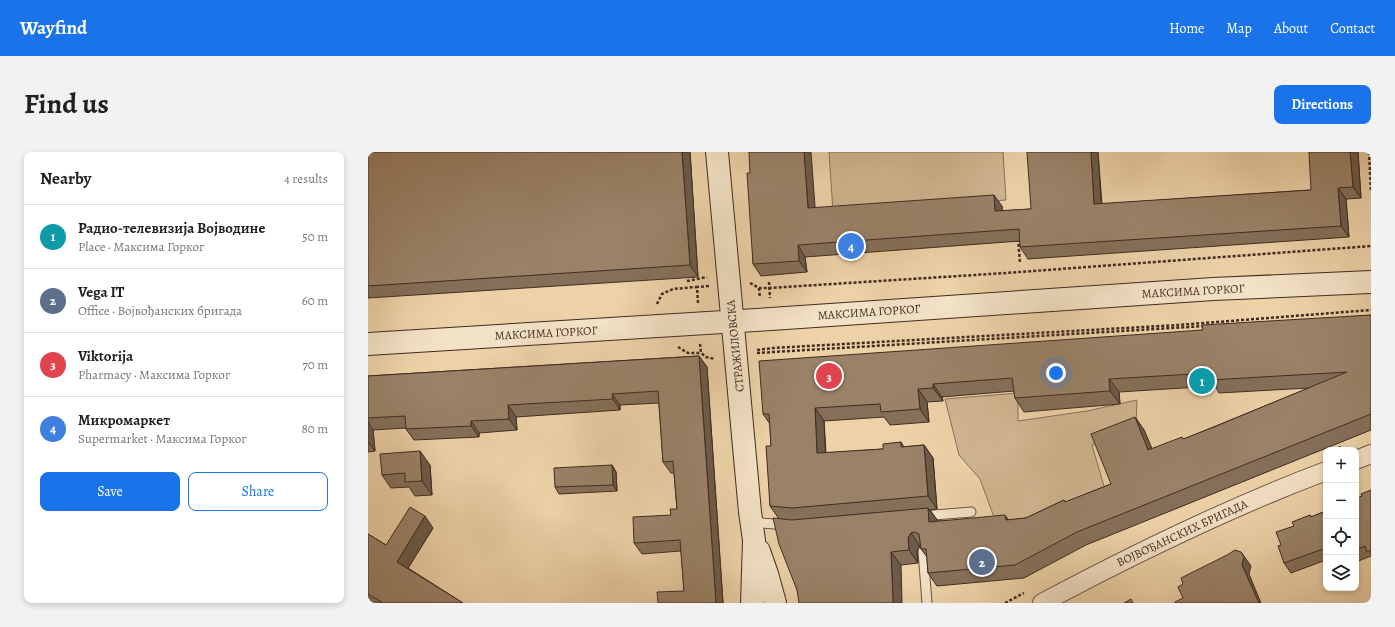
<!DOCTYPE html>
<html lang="en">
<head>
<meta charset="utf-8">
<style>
  body { margin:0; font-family:Alegreya,serif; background:#f2f2f2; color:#202124 }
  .controls { position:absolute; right:12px; bottom:12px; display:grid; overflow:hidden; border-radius:8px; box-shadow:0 2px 6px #0003 }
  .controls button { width:36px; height:36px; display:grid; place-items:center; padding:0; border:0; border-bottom:1px solid #e0e0e0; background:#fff; color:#202124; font:20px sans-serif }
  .you { position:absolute; left:688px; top:221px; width:14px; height:14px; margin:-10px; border:3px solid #fff; border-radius:50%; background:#1a73e8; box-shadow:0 0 0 6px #1a73e833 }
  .badge { display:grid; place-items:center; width:26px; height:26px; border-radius:50%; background:#1a73e8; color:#fff; font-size:13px; font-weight:700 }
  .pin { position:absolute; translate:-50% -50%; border:2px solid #fff; box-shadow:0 1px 4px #0006 }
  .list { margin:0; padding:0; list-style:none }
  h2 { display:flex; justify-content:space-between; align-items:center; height:52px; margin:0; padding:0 16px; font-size:17px }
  h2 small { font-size:13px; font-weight:400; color:#757577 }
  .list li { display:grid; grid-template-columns:26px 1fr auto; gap:12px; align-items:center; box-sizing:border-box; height:64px; padding:0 16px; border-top:1px solid #e0e0e0 }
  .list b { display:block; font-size:15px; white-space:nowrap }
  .list p { margin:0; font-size:13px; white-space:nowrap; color:#757577 }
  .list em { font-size:13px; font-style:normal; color:#757577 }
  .actions { display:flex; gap:8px; padding:12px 16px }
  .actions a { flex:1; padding:9px 0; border:1px solid #1a73e8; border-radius:8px; text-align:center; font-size:14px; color:#1a73e8 }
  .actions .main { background:#1a73e8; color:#fff }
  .icon { flex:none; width:22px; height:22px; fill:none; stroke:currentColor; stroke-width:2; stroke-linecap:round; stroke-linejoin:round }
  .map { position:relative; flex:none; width:1003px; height:451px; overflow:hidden; border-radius:8px }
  header { display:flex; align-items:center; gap:24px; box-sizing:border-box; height:56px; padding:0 20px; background:#1a73e8; color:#fff }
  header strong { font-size:19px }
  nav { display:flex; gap:22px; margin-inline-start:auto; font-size:14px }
  .intro { display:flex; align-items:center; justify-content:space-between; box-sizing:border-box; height:96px; padding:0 24px }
  h1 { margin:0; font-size:28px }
  .button { padding:10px 18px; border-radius:8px; background:#1a73e8; color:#fff; font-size:14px; font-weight:700 }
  main { display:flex; gap:24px; padding:0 24px }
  aside { flex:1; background:#fff; border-radius:8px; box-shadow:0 2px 6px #0003 }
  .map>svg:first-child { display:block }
</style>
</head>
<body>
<header>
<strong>Wayfind</strong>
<nav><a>Home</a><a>Map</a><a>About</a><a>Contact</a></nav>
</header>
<div class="intro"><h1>Find us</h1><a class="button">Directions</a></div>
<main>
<aside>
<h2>Nearby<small>4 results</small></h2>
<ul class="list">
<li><span class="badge" style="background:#0f9aa8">1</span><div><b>Радио-телевизија Војводине</b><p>Place · Максима Горког</p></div><em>50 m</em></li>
<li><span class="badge" style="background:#5c6f8a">2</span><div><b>Vega IT</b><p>Office · Војвођанских бригада</p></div><em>60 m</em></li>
<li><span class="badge" style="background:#e0444e">3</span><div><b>Viktorija</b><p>Pharmacy · Максима Горког</p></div><em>70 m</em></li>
<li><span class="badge" style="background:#3f7fe0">4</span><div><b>Микромаркет</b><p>Supermarket · Максима Горког</p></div><em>80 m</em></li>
</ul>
<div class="actions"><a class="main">Save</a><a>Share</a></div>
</aside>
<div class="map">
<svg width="1003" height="451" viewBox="0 0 1003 451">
  <rect width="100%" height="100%" fill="#edd2a8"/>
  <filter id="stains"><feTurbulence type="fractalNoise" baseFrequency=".005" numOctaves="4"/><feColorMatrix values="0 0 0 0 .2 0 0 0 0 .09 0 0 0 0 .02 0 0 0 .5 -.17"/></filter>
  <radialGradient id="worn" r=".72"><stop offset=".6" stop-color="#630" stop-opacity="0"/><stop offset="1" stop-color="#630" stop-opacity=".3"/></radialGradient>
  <g fill="#d0b691" stroke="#88705a">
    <path d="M461,0H635L638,48L465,60Z"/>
    <path d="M650,241V269L719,259L769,248L768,272L724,293L738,341L659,372L626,365L612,327L591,303L577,247Z"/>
  </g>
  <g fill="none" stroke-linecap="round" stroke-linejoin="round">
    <g stroke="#6b5544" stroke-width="11">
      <g id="lane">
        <path d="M554,364L603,360"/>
        <path d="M383,370L418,373"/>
        <path d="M555,399L559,451"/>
      </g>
    </g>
    <g stroke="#6b5544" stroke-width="20">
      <g id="street">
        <path d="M988,308L1003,302"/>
        <path d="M674,451C766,402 860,356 958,319"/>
      </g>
    </g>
    <g stroke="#402b22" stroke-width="24">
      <g id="secondary">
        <path d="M349,0L382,360L386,388L384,451"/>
        <path d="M0,192L403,167L845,137L1003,130"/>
        <path d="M391,399L399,422L407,451"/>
      </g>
    </g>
    <g stroke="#402b22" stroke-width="2.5" stroke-dasharray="3 2" stroke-linecap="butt">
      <path d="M1001,0L1003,39"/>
      <path d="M650,87L652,111"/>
      <path d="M319,129L339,125"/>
      <path d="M401,130L402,146"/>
      <path d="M382,131L391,136H401L638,121L1003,94"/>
      <path d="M391,136L392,146"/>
      <path d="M330,151L329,135L341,134"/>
      <path d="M289,152L294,142L305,137L329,135"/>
      <path d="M332,192L333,201L338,205L347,207"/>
      <path d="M310,195L320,201H333"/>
      <path d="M389,198L405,196L810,173L1003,158"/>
      <path d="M389,201L837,174"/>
      <path d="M966,298L973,295"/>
      <path d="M637,451L656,441"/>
    </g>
    <use href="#lane" stroke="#f3e2c6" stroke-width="9"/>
    <use href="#street" stroke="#f3e2c6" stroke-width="18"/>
    <use href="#secondary" stroke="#f3e2c6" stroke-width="22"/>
  </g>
  <g fill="#847059" stroke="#402b22" fill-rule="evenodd">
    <path d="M0,0H322L330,125L0,146Z"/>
    <path d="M730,0L734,52L943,38L990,0L993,46L978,47L981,85L660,107L652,95V89L437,105L439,120L393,124L385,112L382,21L447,56L634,54V59L663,57Z"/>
    <path d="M1003,163V278L718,393L656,426L569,434L560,421L559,405L553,397L552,394L549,399L550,411L533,413L429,438L411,367L402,354L403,294L402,272L395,262L835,178ZM847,234L851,241L941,236L816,287L784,297L776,278L767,265L743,332L698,350L696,348L658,366L641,368L570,369L562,358L569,357L565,306L556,293L536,295L533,290L515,297L458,301L456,269L516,265L522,273L561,270L559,250L575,249L574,245L646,239L647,246L656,260L752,252L751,240Z"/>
    <path d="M331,204L339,215L355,451H290L316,439L313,399L274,402L266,391L303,363L309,357L306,321H303L295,310L291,251L252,253V258L148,265L149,278L111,281V285L46,288L38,277V276L5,278L7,299L0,300V224Z"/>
    <path d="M62,313L64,343L47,344L41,335L23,336L14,323Z"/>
    <path d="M244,313L248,320L249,339L191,342L187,335Z"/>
    <path d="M1003,338V405V404L988,410V347L994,344Z"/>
    <path d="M958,359V408L923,421L916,411L913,393L926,374L942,363L943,365Z"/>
    <path d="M65,376L40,416L95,451H5L0,448V382L18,393Z"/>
  </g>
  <g fill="#6c5b49" stroke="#402b22">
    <path d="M314,0H322L330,125L322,113Z"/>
    <path d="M436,0H443L448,68L440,56Z"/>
    <path d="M723,0H730L734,64L726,52Z"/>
    <path d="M982,0H990L993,46L985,35Z"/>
    <path d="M970,36L978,47L981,85L973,74Z"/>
    <path d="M626,43L634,54L635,71L627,59Z"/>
    <path d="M430,93L437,105L439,120L431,109Z"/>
    <path d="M331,204L339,215L355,451H348Z"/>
    <path d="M741,227L751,240L752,252L742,239Z"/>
    <path d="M565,232L574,245L575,249L565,236Z"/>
    <path d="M550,237L559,250L561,270L552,257Z"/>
    <path d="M244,242L252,253V258L245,247Z"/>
    <path d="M140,253L148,265L149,278L141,267Z"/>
    <path d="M447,256L456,269L458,314L449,301Z"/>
    <path d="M767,265L776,278L790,311L780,298Z"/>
    <path d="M103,269L111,281V285L103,274Z"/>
    <path d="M0,270L5,278L7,299L0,290Z"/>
    <path d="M556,293L565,306L569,357L560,344Z"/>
    <path d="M52,299L62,313L64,343L54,329Z"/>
    <path d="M244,313L248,320L249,339L245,333Z"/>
    <path d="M560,356L570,369L571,383L561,370Z"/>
    <path d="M637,363L646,376L638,368Z"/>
    <path d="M57,364L65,376L37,421L29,410Z"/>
    <path d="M543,381L552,394L549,399L550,411L541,398L540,386Z"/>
    <path d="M523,400L533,413L534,451H525Z"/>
    <path d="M873,400L883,414L881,422L893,451H891L874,413Z"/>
  </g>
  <g fill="#9a8268" stroke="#402b22">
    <path d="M0,0H314L322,113L0,134Z"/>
    <path d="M381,0H436L440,56L626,43L627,59L663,57L659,0H723L726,52L943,38L941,0H982L985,35L970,36L973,74L652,95L651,77L430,93L431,109L385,112L379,21H382Z"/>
    <path d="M1003,163V262L709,380L647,413L560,421L558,397H553L551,382L546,380L543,381L540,386L541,398L523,400L525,447V451H431L429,438L411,392L405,366L424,368L560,356L561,370L637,363L638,368L658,366L696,348L697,350L743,332L723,282L767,265L780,298L814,285L815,287L841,277L979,220L842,228V221L741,227L742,239L647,246L644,226L565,232V236L550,237L552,257L513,260L512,252L447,256L449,301L515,297V292L533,290V295L556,293L560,344L424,356L402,354L398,294H403L401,262H395L391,209L835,178L834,173Z"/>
    <path d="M331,204L348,451H290L289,440L316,439L312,388L266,391L265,365L303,363L302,357H309L305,309L295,310L290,239L244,242L245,247L140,253L141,267L103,269V274L38,277L37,264L0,266V224Z"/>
    <path d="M52,299L54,329L37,330V321L14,323L12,302Z"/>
    <path d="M244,313L245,333L187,335L186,316Z"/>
    <path d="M1003,338V398L999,400L997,394L988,398V347L994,344L993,342Z"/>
    <path d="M42,355L57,364L29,410L95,451H15L0,442V382L18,393Z"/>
    <path d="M958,359V396L916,411L910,394L913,393L908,380L926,374L924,370L942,363L943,365Z"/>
    <path d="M867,398L873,400L876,405L874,413L891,451H807V450L815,446L810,435L815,432L813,426L859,403Z"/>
    <path d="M763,447L765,451H756Z"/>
  </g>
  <g text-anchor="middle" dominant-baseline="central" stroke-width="3" stroke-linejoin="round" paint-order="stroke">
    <g font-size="12" fill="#402b22" stroke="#f3e2c6">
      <text transform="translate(825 139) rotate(-3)">МАКСИМА ГОРКОГ</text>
      <text transform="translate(501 160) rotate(-4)">МАКСИМА ГОРКОГ</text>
      <text transform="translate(178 181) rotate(-3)">МАКСИМА ГОРКОГ</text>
      <text transform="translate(367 194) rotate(-96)">СТРАЖИЛОВСКА</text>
      <text transform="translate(814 381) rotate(-25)">ВОЈВОЂАНСКИХ БРИГАДА</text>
    </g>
  </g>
  <rect width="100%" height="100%" filter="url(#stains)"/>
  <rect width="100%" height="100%" fill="url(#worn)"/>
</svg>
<div class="controls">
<button>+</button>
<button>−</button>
<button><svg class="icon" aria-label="locate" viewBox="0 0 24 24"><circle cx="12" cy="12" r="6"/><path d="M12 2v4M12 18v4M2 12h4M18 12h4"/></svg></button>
<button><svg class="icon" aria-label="layers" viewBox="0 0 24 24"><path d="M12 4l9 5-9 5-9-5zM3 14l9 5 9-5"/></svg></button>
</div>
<div class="you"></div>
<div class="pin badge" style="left:834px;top:229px;background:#0f9aa8">1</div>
<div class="pin badge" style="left:614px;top:410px;background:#5c6f8a">2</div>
<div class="pin badge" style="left:461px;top:224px;background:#e0444e">3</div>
<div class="pin badge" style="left:483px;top:94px;background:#3f7fe0">4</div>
</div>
</main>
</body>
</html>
